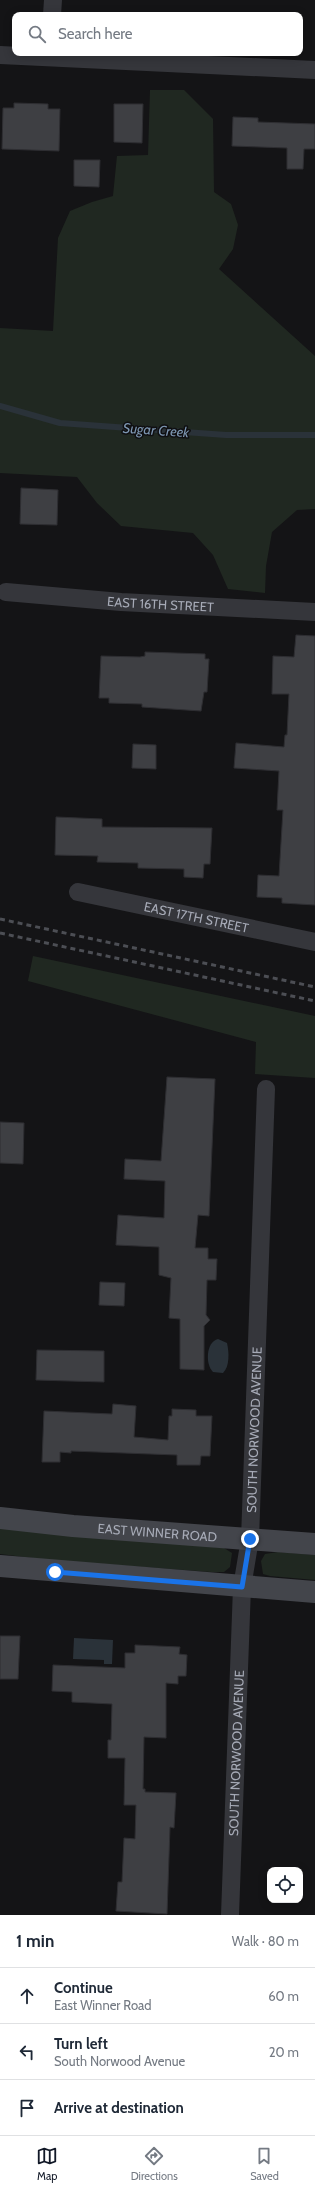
<!DOCTYPE html>
<html lang="en">
<head>
<meta charset="utf-8">
<style>
  body { margin:0; font-family:Cabin,sans-serif; background:#f2f2f3; color:#1f2937 }
  .controls { position:absolute; right:12px; bottom:12px; display:grid; overflow:hidden; border-radius:8px; box-shadow:0 2px 10px #0003 }
  .controls button { width:36px; height:36px; display:grid; place-items:center; padding:0; border:0; border-bottom:1px solid #e0e1e3; background:#fff; color:#1f2937; font:20px sans-serif }
  .stop { position:absolute; width:12px; height:12px; margin:-9px; border:3px solid #1a73e8; border-radius:50%; background:#fff }
  .stop.end { background:#1a73e8; border-color:#fff; box-shadow:0 1px 4px #0008 }
  .list { margin:0; padding:0; list-style:none }
  h2 { display:flex; justify-content:space-between; align-items:center; height:52px; margin:0; padding:0 16px; font-size:17px }
  h2 small { font-size:13px; font-weight:400; color:#747a83 }
  .list li { display:grid; grid-template-columns:26px 1fr auto; gap:12px; align-items:center; box-sizing:border-box; height:56px; padding:0 16px; border-top:1px solid #e0e1e3 }
  .list b { display:block; font-size:15px; white-space:nowrap }
  .list p { margin:0; font-size:13px; white-space:nowrap; color:#747a83 }
  .list em { font-size:13px; font-style:normal; color:#747a83 }
  .icon { flex:none; width:22px; height:22px; fill:none; stroke:currentColor; stroke-width:2; stroke-linecap:round; stroke-linejoin:round }
  .map { position:relative; flex:none; width:315px; height:1915px; overflow:hidden }
  .search { position:absolute; background:#fff; box-shadow:0 2px 10px #0003; left:12px; right:12px; top:12px; height:44px; display:flex; align-items:center; gap:10px; box-sizing:border-box; padding:0 14px; border-radius:8px; color:#747a83; font-size:15px }
  .sheet { height:220px; background:#fff }
  nav { display:flex; justify-content:space-around; align-items:center; box-sizing:border-box; height:56px; border-top:1px solid #e0e1e3; background:#fff; font-size:11px; color:#747a83 }
  nav a { display:grid; justify-items:center; gap:2px }
  nav .on { color:#111827 }
  .map>svg:first-child { display:block }
</style>
</head>
<body>
<div class="map">
<svg width="315" height="1915" viewBox="0 0 315 1915">
  <rect width="100%" height="100%" fill="#141416"/>
  <g fill="#202821">
    <path d="M150,90H184L213,119L214,192L231,204L238,225L233,249L219,269L315,356V509L297,510L272,532L266,566L265,593L228,589L213,555L193,533L121,526L97,503L77,477L0,473V328L53,331L58,238L70,211L92,202L113,196L117,156L148,155Z"/>
    <path d="M33,956L315,1016V1078L255,1074L256,1042L28,981Z"/>
    <path d="M0,1525L224,1548L232,1553L230,1567L224,1572H211L49,1560L0,1554Z"/>
    <path d="M278,1552L315,1555V1580L270,1576L263,1574L261,1561L265,1554Z"/>
  </g>
  <g fill="#2a3239">
    <path d="M218,1339L227,1343C229,1352 230,1366 223,1373L213,1372C205,1364 206,1342 218,1339Z"/>
    <path d="M74,1638L113,1640L112,1664H104V1660L73,1659Z"/>
  </g>
  <g fill="none" stroke-linecap="round" stroke-linejoin="round">
    <path stroke="#2a3239" stroke-width="6" d="M0,406L60,423L226,435H315"/>
  </g>
  <g fill="#3e3f43" stroke="#2e2e32">
    <path d="M14,103L48,104V109H60L59,151L2,149L3,108H14Z"/>
    <path d="M114,104H143L142,143L114,142Z"/>
    <path d="M233,117L258,118V122L315,124V149H304L303,169H287V148L232,146Z"/>
    <path d="M74,160H100L99,187L74,186Z"/>
    <path d="M21,488L58,490L57,525L20,524Z"/>
    <path d="M296,635L315,636V905L282,903V898L257,897L258,875L279,876L283,810H277L279,771L234,768L236,743L284,747L285,735H287L289,694H272L273,656L294,657Z"/>
    <path d="M145,652L205,654V659H209L207,692H204L201,711L142,707V704L109,703V698H99L101,656L140,657L145,656Z"/>
    <path d="M133,744L156,745V769L132,768Z"/>
    <path d="M56,817L102,819V827L212,828L210,864H204L203,878L184,877V869L138,868V863L97,862L98,856L55,855Z"/>
    <path d="M167,1077L215,1079L209,1216L198,1215L195,1248H208V1259H217L216,1280H207L206,1315L210,1320L204,1326V1370L180,1369V1319L169,1318L171,1278L159,1275V1247L116,1245L118,1215L164,1218L165,1181L124,1179L125,1159L161,1161Z"/>
    <path d="M0,1122L24,1123L23,1164L0,1163Z"/>
    <path d="M100,1282L125,1283L124,1306L99,1305Z"/>
    <path d="M37,1350L104,1351V1382L36,1380Z"/>
    <path d="M113,1404L136,1406L134,1437L168,1440L169,1416H172V1409L196,1410V1416H212L210,1456H201L200,1465H177V1455L71,1451V1453L60,1452V1462H42L44,1411L112,1414Z"/>
    <path d="M0,1636H20L18,1679H0Z"/>
    <path d="M135,1645L180,1647L179,1654L187,1655L186,1676H178V1684L166,1683V1738L144,1737L143,1789H145V1792L176,1793L174,1828L170,1827L167,1914L116,1911L118,1882H122L124,1838L135,1839L136,1805H124L125,1758H108V1740H111L112,1704L72,1702V1692L52,1691L53,1665L125,1668V1653H135Z"/>
  </g>
  <g fill="none" stroke-linecap="round" stroke-linejoin="round">
    <g stroke="#35363b" stroke-width="18">
      <path d="M52,15L53,0"/>
      <path d="M0,55L315,70"/>
      <path id="s1" d="M6,592L121,602L315,612"/>
      <path id="s2" d="M78,892L315,942"/>
      <path id="s3" d="M230,1915L242,1587L250,1539L266,1089"/>
    </g>
    <g stroke="#43454b" stroke-width="22">
      <path id="s4" d="M0,1518L73,1526L315,1544"/>
      <path d="M0,1566L315,1592"/>
    </g>
    <g stroke="#4c4e54" stroke-width="3" stroke-dasharray="5 4" stroke-linecap="butt">
      <path d="M0,919L315,987"/>
      <path d="M0,933L315,1001"/>
    </g>
  </g>
  <g fill="none" stroke-linecap="round" stroke-linejoin="round">
    <path stroke="#1a73e8" stroke-width="5" d="M55,1572L242,1587L250,1539"/>
  </g>
  <g text-anchor="middle" dominant-baseline="central" stroke-width="3" stroke-linejoin="round" paint-order="stroke">
    <g font-size="13" fill="#a6aab6" stroke="#0f0f11">
      <text stroke="none"><textPath href="#s1" startOffset="155">EAST 16TH STREET</textPath></text>
      <text stroke="none"><textPath href="#s2" startOffset="121">EAST 17TH STREET</textPath></text>
      <text stroke="none"><textPath href="#s3" startOffset="486">SOUTH NORWOOD AVENUE</textPath></text>
      <text stroke="none"><textPath href="#s4" startOffset="158">EAST WINNER ROAD</textPath></text>
      <text stroke="none"><textPath href="#s3" startOffset="162">SOUTH NORWOOD AVENUE</textPath></text>
    </g>
    <g font-size="14" font-style="italic" fill="#7d96b1" stroke="#0f0f11">
      <text transform="translate(156 430) rotate(4)">Sugar Creek</text>
    </g>
  </g>
</svg>
<div class="controls">
<button><svg class="icon" aria-label="locate" viewBox="0 0 24 24"><circle cx="12" cy="12" r="6"/><path d="M12 2v4M12 18v4M2 12h4M18 12h4"/></svg></button>
</div>
<div class="stop" style="left:55px;top:1572px"></div>
<div class="stop end" style="left:250px;top:1539px"></div>
<div class="search"><svg class="icon" aria-label="search" viewBox="0 0 24 24"><circle cx="10" cy="10" r="6"/><path d="M15 15l6 6"/></svg>Search here</div>
</div>
<section class="sheet">
<h2>1 min<small>Walk · 80 m</small></h2>
<ul class="list">
<li><svg class="icon" aria-label="ahead" viewBox="0 0 24 24"><path d="M12 20V5M6 11l6-6 6 6"/></svg><div><b>Continue</b><p>East Winner Road</p></div><em>60 m</em></li>
<li><svg class="icon" aria-label="left" viewBox="0 0 24 24"><path d="M17 20v-9H6M10 6l-5 5 5 5"/></svg><div><b>Turn left</b><p>South Norwood Avenue</p></div><em>20 m</em></li>
<li><svg class="icon" aria-label="arrive" viewBox="0 0 24 24"><path d="M6 21V4h12l-3 4 3 4H6"/></svg><div><b>Arrive at destination</b></div></li>
</ul>
</section>
<nav>
<a class="on"><svg class="icon" aria-label="map" viewBox="0 0 24 24"><path d="M3 6l6-2 6 2 6-2v14l-6 2-6-2-6 2zM9 4v14M15 6v14"/></svg>Map</a>
<a><svg class="icon" aria-label="directions" viewBox="0 0 24 24"><path d="M12 3l9 9-9 9-9-9zM9 14v-3h6M13 9l2 2-2 2"/></svg>Directions</a>
<a><svg class="icon" aria-label="saved" viewBox="0 0 24 24"><path d="M7 4h10v16l-5-4-5 4z"/></svg>Saved</a>
</nav>
</body>
</html>
